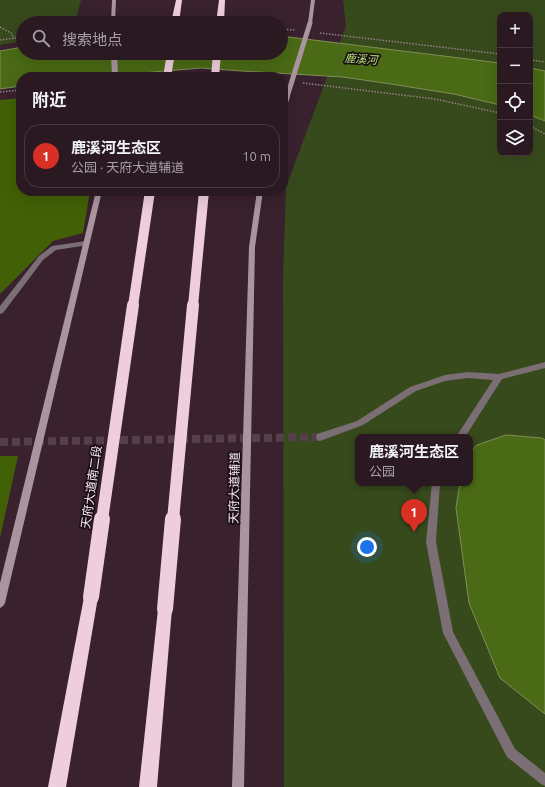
<!DOCTYPE html>
<html lang="zh">
<head>
<meta charset="utf-8">
<style>
  body { margin:0; font-family:Ubuntu,"Noto Sans SC",sans-serif; background:#33222a; color:#f1f3f6 }
  .controls { position:absolute; right:12px; top:12px; display:grid; overflow:hidden; border-radius:8px; box-shadow:0 4px 16px #0002 }
  .controls button { width:36px; height:36px; display:grid; place-items:center; padding:0; border:0; border-bottom:1px solid #473840; background:#2b1922; color:#f1f3f6; font:20px sans-serif }
  .you { position:absolute; left:367px; top:547px; width:14px; height:14px; margin:-10px; border:3px solid #fff; border-radius:50%; background:#1a73e8; box-shadow:0 0 0 6px #1a73e833 }
  .badge { display:grid; place-items:center; width:26px; height:26px; border-radius:50%; background:#d93025; color:#fff; font-size:13px; font-weight:700 }
  .pin { position:absolute; translate:-50% -33px; filter:drop-shadow(0 1px 2px #0008) }
  .pin::after { content:''; position:absolute; top:21px; width:14px; height:12px; background:inherit; clip-path:polygon(0 0,100% 0,50% 100%) }
  .popup { position:absolute; left:355px; top:434px; width:118px; height:52px; box-sizing:border-box; display:grid; place-content:center; border-radius:8px; background:#2b1922; filter:drop-shadow(0 1px 3px #0005); font-size:13px; white-space:nowrap; color:#a6a0a5 }
  .popup b { font-size:15px; color:#f1f3f6 }
  .popup::after { content:''; position:absolute; left:50%; top:100%; margin-left:-8px; border:8px solid transparent; border-top-color:#2b1922 }
  .list { margin:0; padding:0; list-style:none }
  h2 { display:flex; justify-content:space-between; align-items:center; height:52px; margin:0; padding:0 16px; font-size:17px }
  h2 small { font-size:13px; font-weight:400; color:#a6a0a5 }
  .list li { display:grid; grid-template-columns:26px 1fr auto; gap:12px; align-items:center; box-sizing:border-box; height:64px; margin:0 8px 8px; padding:0 8px; border:1px solid #473840; border-radius:16px }
  .list b { display:block; font-size:15px; white-space:nowrap }
  .list p { margin:0; font-size:13px; white-space:nowrap; color:#a6a0a5 }
  .list em { font-size:13px; font-style:normal; color:#a6a0a5 }
  .icon { flex:none; width:22px; height:22px; fill:none; stroke:currentColor; stroke-width:2; stroke-linecap:round; stroke-linejoin:round }
  .map { position:relative; flex:none; width:545px; height:787px; overflow:hidden }
  .search { position:absolute; background:#2b1922; box-shadow:0 4px 16px #0002; left:16px; top:16px; width:272px; height:44px; display:flex; align-items:center; gap:10px; box-sizing:border-box; padding:0 14px; border-radius:22px; color:#a6a0a5; font-size:15px }
  .panel { position:absolute; background:#2b1922; box-shadow:0 4px 16px #0002; left:16px; top:72px; width:272px; height:124px; border-radius:16px }
  .map>svg:first-child { display:block }
</style>
</head>
<body>
<div class="map">
<svg width="545" height="787" viewBox="0 0 545 787">
  <rect width="100%" height="100%" fill="#39212e"/>
  <g fill="#374a1c" fill-rule="evenodd">
    <path d="M0,0H81L75,23H23V41L0,45Z"/>
    <path d="M343,0H545V787H284L283,278L286,187L346,26ZM500,15H530V153H500ZM358,437H470V483H358Z"/>
  </g>
  <g fill="#426106">
    <path d="M21,98V191H90L83,233L53,241L0,294V100Z"/>
    <path d="M0,456H18L0,538Z"/>
  </g>
  <g fill="#4a6a15" stroke="#7f9057">
    <path d="M281,36L500,63V105L454,94L391,84L343,77L242,71L201,68L94,77H21V86L0,89V51L23,47V53H281Z"/>
    <path d="M530,68L545,71V121L530,115Z"/>
    <path d="M506,435L542,438L545,440V714L500,678L469,603L456,508L460,483H470V452L477,445Z"/>
  </g>
  <g fill="none" stroke-linecap="round" stroke-linejoin="round">
    <path stroke="#563f4b" stroke-width="8" stroke-dasharray="8 4" stroke-linecap="butt" d="M0,442L320,437"/>
    <g stroke="#947f89" stroke-width="1.5" stroke-dasharray="1.5 1.5" stroke-linecap="butt">
      <path d="M0,27L11,33L14,38"/>
      <path d="M281,29L295,30"/>
      <path d="M320,33L500,54"/>
      <path d="M0,40L23,37"/>
      <path d="M530,60L545,62"/>
      <path d="M237,77H254"/>
      <path d="M303,83L435,99L500,113"/>
      <path d="M0,92L21,90"/>
      <path d="M530,126L545,134"/>
    </g>
    <g fill="#7b6e74" fill-rule="evenodd">
      <path d="M86,241L89,243L88,245L56,250L43,260L3,313L0,314V306L39,256L52,246Z"/>
      <path d="M545,362V368L502,379L465,437H456L493,380L468,378L445,381L416,391L363,425L320,441L317,440L316,437L317,434L357,421L410,387L445,375L468,372L499,374Z"/>
      <path d="M432,483H440L436,542L453,632L515,749L545,773V786L541,784L507,757L443,633L426,542Z"/>
    </g>
    <g fill="#aa949f" fill-rule="evenodd">
      <path d="M112,0H116L115,23H111Z"/>
      <path d="M311,0H315L312,23L310,24L308,23Z"/>
      <path d="M111,53H117L118,77H112Z"/>
      <path d="M285,96L290,97L286,108L283,110V100Z"/>
      <path d="M96,191H102L5,603L3,606L0,608V583Z"/>
      <path d="M257,191H263L255,247L244,787H232L249,247Z"/>
    </g>
    <g fill="#eecddd" fill-rule="evenodd">
      <path d="M176,0H182L179,23H171Z"/>
      <path d="M219,0H225L224,23H216Z"/>
      <path d="M167,53H175L171,77H163Z"/>
      <path d="M213,53H221L219,77H211Z"/>
      <path d="M91,590L96,592L98,597L66,787H48L84,597L86,592Z"/>
      <path d="M165,602L170,604L172,609L157,787H139L158,609L160,604Z"/>
    </g>
    <path stroke="#aa949f" stroke-width="5" d="M287,97L310,23"/>
    <g stroke="#eecddd" stroke-width="10">
      <path d="M133,306L150,191"/>
      <path d="M193,306L204,191"/>
    </g>
    <g stroke="#eecddd" stroke-width="12">
      <path d="M102,520L133,305"/>
      <path d="M173,520L193,305"/>
    </g>
    <g stroke="#eecddd" stroke-width="16">
      <path d="M91,597L102,519"/>
      <path d="M165,609L173,519"/>
    </g>
  </g>
  <g text-anchor="middle" dominant-baseline="central" stroke-width="3.5" stroke-linejoin="round" paint-order="stroke">
    <g font-size="11" font-style="italic" fill="#b2e075" stroke="#1a0f14">
      <text transform="translate(361 59) rotate(4)">鹿溪河</text>
    </g>
    <g font-size="12" fill="#fbeaf2" stroke="#1a0f14">
      <text transform="translate(91 487) rotate(-82)">天府大道南二段</text>
      <text transform="translate(234 488) rotate(-89)">天府大道辅道</text>
    </g>
  </g>
</svg>
<div class="controls">
<button>+</button>
<button>−</button>
<button><svg class="icon" aria-label="locate" viewBox="0 0 24 24"><circle cx="12" cy="12" r="6"/><path d="M12 2v4M12 18v4M2 12h4M18 12h4"/></svg></button>
<button><svg class="icon" aria-label="layers" viewBox="0 0 24 24"><path d="M12 4l9 5-9 5-9-5zM3 14l9 5 9-5"/></svg></button>
</div>
<div class="you"></div>
<div class="pin badge" style="left:414px;top:532px">1</div>
<div class="popup"><b>鹿溪河生态区</b>公园</div>
<div class="search"><svg class="icon" aria-label="search" viewBox="0 0 24 24"><circle cx="10" cy="10" r="6"/><path d="M15 15l6 6"/></svg>搜索地点</div>
<section class="panel">
<h2>附近<small></small></h2>
<ul class="list">
<li><span class="badge">1</span><div><b>鹿溪河生态区</b><p>公园 · 天府大道辅道</p></div><em>10 m</em></li>
</ul>
</section>
</div>
</body>
</html>
